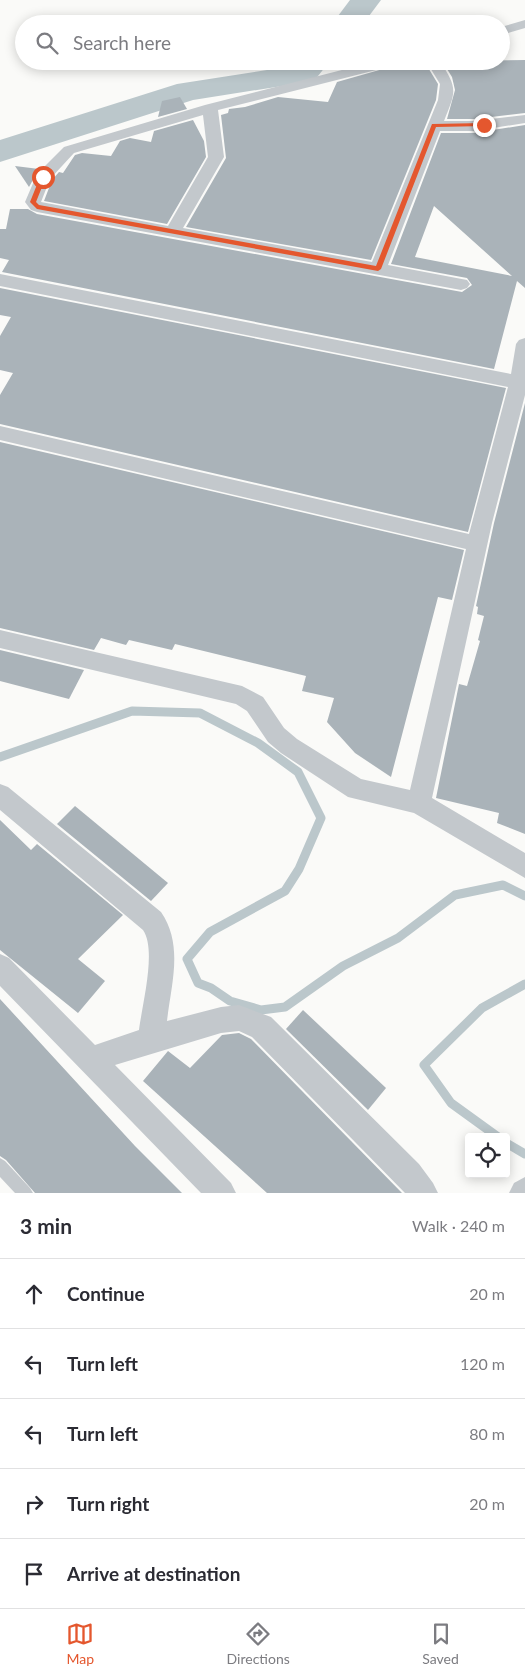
<!DOCTYPE html>
<html lang="en">
<head>
<meta charset="utf-8">
<style>
  body { margin:0; font-family:Lato,sans-serif; background:#f7f7f7; color:#2b2b33 }
  .controls { position:absolute; right:15px; bottom:15px; display:grid; overflow:hidden; border-radius:5px; box-shadow:0 2px 12px #0003 }
  .controls button { width:45px; height:45px; display:grid; place-items:center; padding:0; border:0; border-bottom:1px solid #e1e1e2; background:#fff; color:#2b2b33; font:25px sans-serif }
  .stop { position:absolute; width:15px; height:15px; margin:-11px; border:4px solid #e4572e; border-radius:50%; background:#fff }
  .stop.end { background:#e4572e; border-color:#fff; box-shadow:0 1px 5px #0008 }
  .list { margin:0; padding:0; list-style:none }
  h2 { display:flex; justify-content:space-between; align-items:center; height:65px; margin:0; padding:0 20px; font-size:21px }
  h2 small { font-size:16px; font-weight:400; color:#7c7c81 }
  .list li { display:grid; grid-template-columns:32px 1fr auto; gap:15px; align-items:center; box-sizing:border-box; height:70px; padding:0 20px; border-top:1px solid #e1e1e2 }
  .list b { display:block; font-size:19px; white-space:nowrap }
  .list em { font-size:16px; font-style:normal; color:#7c7c81 }
  .icon { flex:none; width:28px; height:28px; fill:none; stroke:currentColor; stroke-width:2; stroke-linecap:round; stroke-linejoin:round }
  .map { position:relative; flex:none; width:525px; height:1193px; overflow:hidden }
  .search { position:absolute; background:#fff; box-shadow:0 2px 12px #0003; left:15px; right:15px; top:15px; height:55px; display:flex; align-items:center; gap:12px; box-sizing:border-box; padding:0 18px; border-radius:28px; color:#7c7c81; font-size:19px }
  .sheet { height:415px; background:#fff }
  nav { display:flex; justify-content:space-around; align-items:center; box-sizing:border-box; height:70px; border-top:1px solid #e1e1e2; background:#fff; font-size:14px; color:#7c7c81 }
  nav a { display:grid; justify-items:center; gap:2px }
  nav .on { color:#e4572e }
  .map>svg:first-child { display:block }
</style>
</head>
<body>
<div class="map">
<svg width="525" height="1193" viewBox="0 0 525 1193">
  <rect width="100%" height="100%" fill="#fafaf8"/>
  <g fill="none" stroke-linecap="round" stroke-linejoin="round">
    <g stroke="#bbc7cb" stroke-width="9">
      <path d="M0,757L132,711L200,713L258,743L298,772L321,818L299,869L285,891L210,932L187,959L198,983L211,988L230,1001L261,1010L285,1007L343,966L398,938L455,895L503,885L525,896"/>
      <path d="M498,1137L451,1103L424,1065L482,1008L525,984"/>
      <path d="M506,1143L525,1154"/>
    </g>
    <g fill="#bbc7cb" fill-rule="evenodd">
      <path d="M350,0H381L363,24H332Z"/>
      <path d="M297,61H330L314,81L193,100L0,162V140L177,84L293,66Z"/>
    </g>
  </g>
  <g fill="#aab3b9" fill-rule="evenodd">
    <path d="M525,60V113L474,119H447L455,90L452,77L442,61Z"/>
    <path d="M411,61H424L438,84L436,100L371,260L186,227L226,158L221,115L228,113L229,109L245,107L278,97L328,102L337,82Z"/>
    <path d="M180,97L187,109L158,117L162,101Z"/>
    <path d="M193,120L204,141L206,157L167,224L44,201L52,180L59,172L63,173L75,155L82,153L111,156L120,141L130,138L151,142L154,131Z"/>
    <path d="M525,125V288L517,281L494,369L2,272L9,260L0,258V229H6L10,209H28L37,214L462,292L472,285L467,278L391,264L441,133H474ZM434,206L512,276L415,257Z"/>
    <path d="M15,166L39,169L29,187Z"/>
    <path d="M0,288L506,388L468,532L0,424V395L13,373L0,370V336L11,317L0,315Z"/>
    <path d="M525,403V834L497,823L499,813L436,798L459,684L467,686L480,641L478,640L484,616L477,614L478,607L476,606L494,523Z"/>
    <path d="M0,442L464,550L452,600L438,597L391,777L355,753L327,722L334,698L302,691L306,676L175,644L172,650L129,640L126,645L101,638L94,650L0,628Z"/>
    <path d="M0,650L84,670L69,699L0,681Z"/>
    <path d="M75,806L168,883L151,901L57,824Z"/>
    <path d="M0,820L31,850L37,844L123,915L78,959L105,981L78,1013L0,950Z"/>
    <path d="M0,999L135,1146L182,1193H35L6,1160L0,1156Z"/>
    <path d="M303,1010L386,1088L368,1110L286,1029Z"/>
    <path d="M239,1033L251,1039L402,1193H267L143,1081L168,1051L190,1068L222,1035Z"/>
  </g>
  <g fill="none" stroke-linecap="round" stroke-linejoin="round">
    <path fill="#c3c8cc" fill-rule="evenodd" d="M0,1158L5,1161L30,1188L33,1193H15L0,1177Z"/>
    <g fill="#c3c8cc" fill-rule="evenodd">
      <path d="M525,20V28L501,35V27Z"/>
      <path d="M377,61H402L400,64L218,110L224,157L183,228L372,262L438,100L440,84L426,61H440C458,89 456,91 444,121H474L525,115V123L474,131H440L388,265L467,280L470,284L467,288L461,290L37,212L31,210L25,202L37,174L64,147L205,105ZM203,115L208,157L168,226L41,202L50,179L74,153Z"/>
      <path d="M0,274L511,374L516,344L519,340L525,338V395L492,523L432,798L525,853V878L414,813L348,797L281,753L268,742L247,711L236,704L0,648V630L242,686L263,697L284,728L297,739L361,779L410,790L466,549L0,440V426L469,534L508,387L0,286Z"/>
      <path d="M0,784L8,787L161,912C184,945 171,985 167,1021L221,1007L239,1005L271,1017L419,1164L433,1183L438,1193H405L252,1037L239,1031L221,1033L115,1065L231,1183L236,1193H201L0,986V954L9,958L95,1045L139,1030C142,1005 157,950 143,930L0,810Z"/>
      <path d="M525,1177V1193H509L514,1183Z"/>
    </g>
  </g>
  <path fill="#e4572e" d="M484,123L486,126L436,127L381,269L378,271L37,209L30,202L40,177L43,175L46,177L36,202L39,205L376,266L432,124Z"/>
</svg>
<div class="controls">
<button><svg class="icon" aria-label="locate" viewBox="0 0 24 24"><circle cx="12" cy="12" r="6"/><path d="M12 2v4M12 18v4M2 12h4M18 12h4"/></svg></button>
</div>
<div class="stop" style="left:43px;top:177px"></div>
<div class="stop end" style="left:484px;top:125px"></div>
<div class="search"><svg class="icon" aria-label="search" viewBox="0 0 24 24"><circle cx="10" cy="10" r="6"/><path d="M15 15l6 6"/></svg>Search here</div>
</div>
<section class="sheet">
<h2>3 min<small>Walk · 240 m</small></h2>
<ul class="list">
<li><svg class="icon" aria-label="ahead" viewBox="0 0 24 24"><path d="M12 20V5M6 11l6-6 6 6"/></svg><div><b>Continue</b></div><em>20 m</em></li>
<li><svg class="icon" aria-label="left" viewBox="0 0 24 24"><path d="M17 20v-9H6M10 6l-5 5 5 5"/></svg><div><b>Turn left</b></div><em>120 m</em></li>
<li><svg class="icon" aria-label="left" viewBox="0 0 24 24"><path d="M17 20v-9H6M10 6l-5 5 5 5"/></svg><div><b>Turn left</b></div><em>80 m</em></li>
<li><svg class="icon" aria-label="right" viewBox="0 0 24 24"><path d="M7 20v-9h11M14 6l5 5-5 5"/></svg><div><b>Turn right</b></div><em>20 m</em></li>
<li><svg class="icon" aria-label="arrive" viewBox="0 0 24 24"><path d="M6 21V4h12l-3 4 3 4H6"/></svg><div><b>Arrive at destination</b></div></li>
</ul>
</section>
<nav>
<a class="on"><svg class="icon" aria-label="map" viewBox="0 0 24 24"><path d="M3 6l6-2 6 2 6-2v14l-6 2-6-2-6 2zM9 4v14M15 6v14"/></svg>Map</a>
<a><svg class="icon" aria-label="directions" viewBox="0 0 24 24"><path d="M12 3l9 9-9 9-9-9zM9 14v-3h6M13 9l2 2-2 2"/></svg>Directions</a>
<a><svg class="icon" aria-label="saved" viewBox="0 0 24 24"><path d="M7 4h10v16l-5-4-5 4z"/></svg>Saved</a>
</nav>
</body>
</html>
